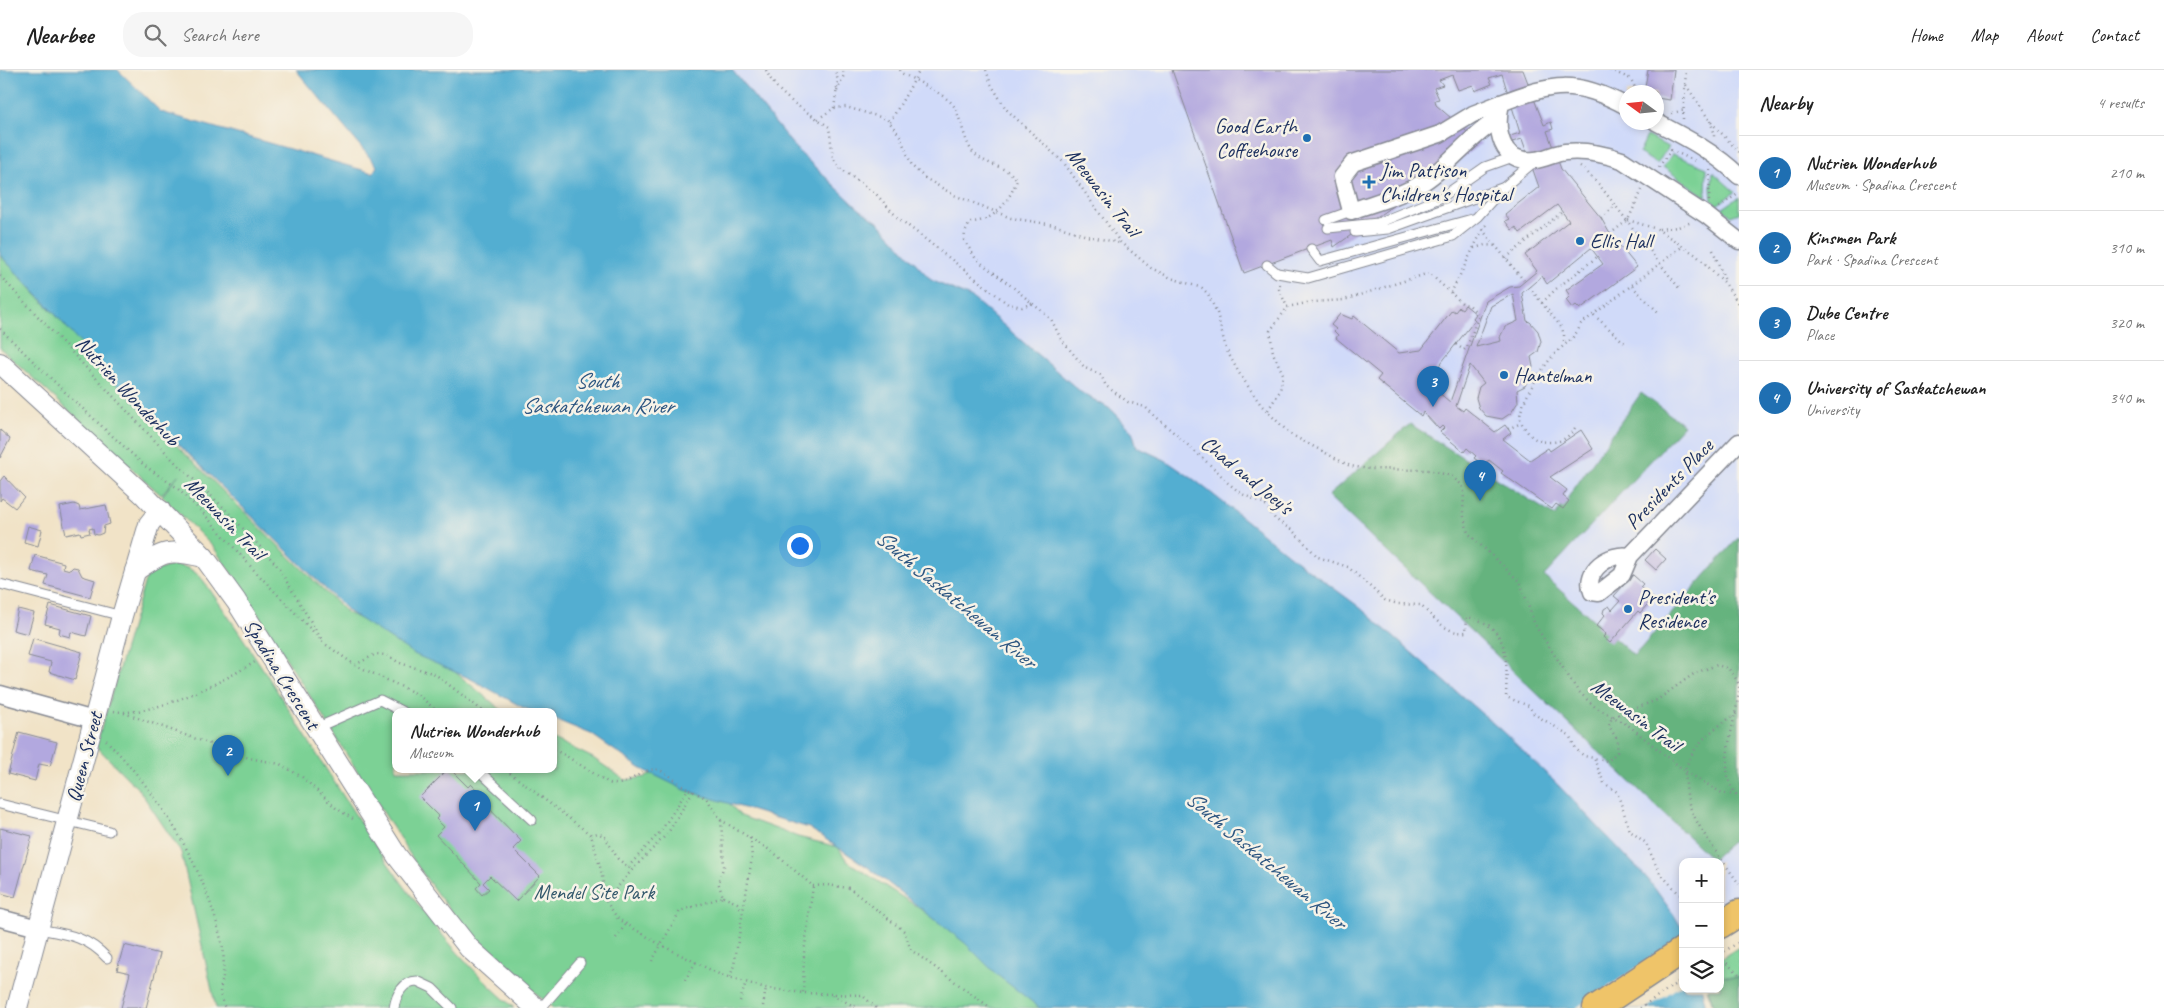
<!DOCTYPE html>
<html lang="en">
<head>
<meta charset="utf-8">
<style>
  body { margin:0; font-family:Caveat,sans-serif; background:#f6f6f6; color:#222 }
  .controls { position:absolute; right:15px; bottom:15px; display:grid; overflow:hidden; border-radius:10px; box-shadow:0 2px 8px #0003 }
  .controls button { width:45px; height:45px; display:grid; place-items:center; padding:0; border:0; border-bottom:1px solid #e0e0e0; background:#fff; color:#222; font:25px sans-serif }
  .compass { position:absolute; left:1619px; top:15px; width:45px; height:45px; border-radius:50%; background:#fff; box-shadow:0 2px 8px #0003; rotate:285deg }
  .you { position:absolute; left:799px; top:475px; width:18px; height:18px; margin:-12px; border:4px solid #fff; border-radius:50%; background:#1a73e8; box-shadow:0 0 0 8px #1a73e833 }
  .badge { display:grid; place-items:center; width:32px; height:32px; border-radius:50%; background:#1f6fb2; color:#fff; font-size:16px; font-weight:700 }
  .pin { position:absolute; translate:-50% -41px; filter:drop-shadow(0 1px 2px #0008) }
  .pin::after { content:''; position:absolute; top:26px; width:18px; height:15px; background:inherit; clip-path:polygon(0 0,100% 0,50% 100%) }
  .popup { position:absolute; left:392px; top:638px; width:165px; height:65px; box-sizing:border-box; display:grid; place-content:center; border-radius:10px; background:#fff; filter:drop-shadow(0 1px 4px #0005); font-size:16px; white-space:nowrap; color:#767676 }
  .popup b { font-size:19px; color:#222 }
  .popup::after { content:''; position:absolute; left:50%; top:100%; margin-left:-10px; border:10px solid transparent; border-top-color:#fff }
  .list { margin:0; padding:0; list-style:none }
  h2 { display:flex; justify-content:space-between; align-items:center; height:65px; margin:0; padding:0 20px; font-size:21px }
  h2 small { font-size:16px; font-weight:400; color:#767676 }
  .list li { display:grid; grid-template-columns:32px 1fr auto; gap:15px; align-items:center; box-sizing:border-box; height:75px; padding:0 20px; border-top:1px solid #e0e0e0 }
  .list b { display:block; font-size:19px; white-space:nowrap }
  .list p { margin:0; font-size:16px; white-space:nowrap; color:#767676 }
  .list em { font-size:16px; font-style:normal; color:#767676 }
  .icon { flex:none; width:28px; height:28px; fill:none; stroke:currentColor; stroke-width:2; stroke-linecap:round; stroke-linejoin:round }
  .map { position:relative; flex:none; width:1739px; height:938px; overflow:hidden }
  header { display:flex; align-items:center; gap:30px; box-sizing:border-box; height:70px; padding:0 25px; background:#fff; border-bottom:1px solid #e0e0e0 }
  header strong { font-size:24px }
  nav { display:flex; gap:28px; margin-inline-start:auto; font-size:18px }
  .search { width:350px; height:45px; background:#f6f6f6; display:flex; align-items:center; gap:12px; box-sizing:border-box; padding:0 18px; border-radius:20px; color:#767676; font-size:19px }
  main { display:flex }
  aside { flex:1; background:#fff }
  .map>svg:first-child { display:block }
</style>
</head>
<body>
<header>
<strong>Nearbee</strong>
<div class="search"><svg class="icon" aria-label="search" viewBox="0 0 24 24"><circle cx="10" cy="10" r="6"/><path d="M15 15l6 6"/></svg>Search here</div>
<nav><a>Home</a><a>Map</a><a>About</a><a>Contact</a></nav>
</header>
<main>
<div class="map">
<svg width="1739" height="938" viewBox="0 0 1739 938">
  <rect width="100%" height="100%" fill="#f7f3e8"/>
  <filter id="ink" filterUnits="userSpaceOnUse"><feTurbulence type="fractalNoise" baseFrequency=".02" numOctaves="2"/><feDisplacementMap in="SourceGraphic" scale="10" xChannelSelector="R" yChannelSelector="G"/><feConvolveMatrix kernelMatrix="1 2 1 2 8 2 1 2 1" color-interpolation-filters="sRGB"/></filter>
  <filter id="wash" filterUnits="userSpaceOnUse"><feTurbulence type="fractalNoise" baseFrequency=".0096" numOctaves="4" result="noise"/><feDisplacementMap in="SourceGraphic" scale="20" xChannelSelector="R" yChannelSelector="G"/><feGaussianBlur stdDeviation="1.12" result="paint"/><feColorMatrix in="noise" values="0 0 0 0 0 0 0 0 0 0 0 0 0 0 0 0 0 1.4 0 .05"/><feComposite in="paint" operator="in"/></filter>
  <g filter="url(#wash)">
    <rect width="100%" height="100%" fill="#f1e3c7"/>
    <path fill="#d0daf9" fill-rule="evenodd" d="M732,0H1739V825L1720,837V792H1683V860L1654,817L1557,714L1503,662L1358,536L1298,492L1196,411L1165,390L1137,377L1135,368L1112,340L1082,323L972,228L931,210L879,153L858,138L797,80ZM1626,22H1656V52H1626Z"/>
    <g fill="#7cd195" stroke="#4c807a">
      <path d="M1647,66L1668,77L1657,94L1639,83Z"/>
      <path d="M1672,84L1707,98L1706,127L1663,97Z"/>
      <path d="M1713,102L1735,122L1717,135L1712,131L1711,118Z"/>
      <path d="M1739,127V143L1731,146L1722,139Z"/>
      <path d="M0,185L170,369L347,543L417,575L455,602L504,642H396V700H554V669L593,688L625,710L646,707L665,696L724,728L741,746L798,767L838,777L847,791L974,874L1046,938H553L504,896L480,871H476L438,825L416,794L246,525L214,478L162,426L179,404L161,425L0,278Z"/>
      <path d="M173,495C187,496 194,500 203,510C245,569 283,630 321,691C378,781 433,868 514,938H216L181,782L140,721L96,676L145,511L150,503Z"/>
      <path d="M1739,877V938H1714L1707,919H1720V889Z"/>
    </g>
    <g fill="#65b37e" stroke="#40716e">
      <path d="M1641,323L1684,355L1544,506L1634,586L1739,467V766L1712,789L1328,426L1410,354L1555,446Z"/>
      <path d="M1720,905L1739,907V938H1715L1708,919H1720Z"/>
    </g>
    <path fill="#53aed1" stroke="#376e98" d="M0,0H118L161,42L373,103L377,96L296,0H732L797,80L858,138L879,153L931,210L972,228L1082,323L1112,340L1132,361L1137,377L1165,390L1196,411L1298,492L1358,536L1503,662L1557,714L1647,808L1674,845L1683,860V919H1702L1706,938H1040L996,904L965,873L869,798L809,758L685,720L640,698L591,664L554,649V642H536L524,638L471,609L414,584L349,542L107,304L50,238L0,185Z"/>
    <path fill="#f1e3c7" d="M1683,867V914L1647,938H1576Z"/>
    <g id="blocks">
      <g fill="#b2a8df" fill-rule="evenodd">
        <path d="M1172,0H1523L1544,55L1551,52L1553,59L1547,61L1561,99L1601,148L1610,164L1637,197L1580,239L1576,235L1572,238L1566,230L1570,226L1566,220L1603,194L1591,178L1547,214L1542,206L1522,223L1527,251L1530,252L1538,261L1541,271L1538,282L1531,287L1533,297L1525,316L1517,320L1518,332L1511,343L1502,349L1486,346L1479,338L1476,328L1479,317L1484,313L1470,295L1456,336L1463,341L1465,338L1495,362L1505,355L1511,363L1503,369L1530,390L1548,378L1550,381L1581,360L1593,379L1550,407L1567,420L1563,426L1569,431L1563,439L1556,434L1552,439L1501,403L1503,401L1489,390L1483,395L1474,388L1476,386L1467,378L1464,382L1440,362L1444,358L1442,356L1439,359L1423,342L1421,346L1377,310L1381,305L1336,268L1338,265L1334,261L1336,259L1331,255L1340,244L1352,249L1354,246L1399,283L1421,280L1452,240L1455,242L1459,237L1462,239L1465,235L1476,244L1473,248L1475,250L1426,312L1450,332L1486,231L1510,217L1519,216L1537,201L1525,185L1569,151L1557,135L1520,163L1516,157L1512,160L1505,151L1509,149L1505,144L1539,117L1522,69L1509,73L1507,67L1520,63L1502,4L1489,8L1492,14L1475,21L1473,15L1458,20L1452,5L1439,10L1443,15L1434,18L1439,29L1435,30L1436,35L1481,74L1334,177L1332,170L1244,203ZM1513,224L1518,251L1505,257L1500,267L1501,271L1476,277L1491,236Z"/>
        <path d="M1648,0H1674L1670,30L1656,28V22H1644Z"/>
        <path d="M0,360L10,369L0,388Z"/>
        <path d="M4,406L24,427L15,438L2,428L0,431V411Z"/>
        <path d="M74,434L79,436L80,440L106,435L110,454L104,456L103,463L98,465L94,464L93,458L89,459L90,463L81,465L80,462L66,465L60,437Z"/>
        <path d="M28,456L42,460L38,476L24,472Z"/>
        <path d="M1655,479L1666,489L1656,500L1645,490Z"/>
        <path d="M35,485L64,493L63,498L70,500L73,497L78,498L82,506L95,510L90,527L45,515L48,505L31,501Z"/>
        <path d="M1633,505L1643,514L1640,517L1653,528L1640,543L1638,541L1610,573L1603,567L1606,564L1596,556L1605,545L1603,543L1604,539L1609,536L1612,540L1620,531L1614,526Z"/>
        <path d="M50,535L91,546L86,566L71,562L70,567L59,564L60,558L45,554Z"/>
        <path d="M18,539L34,543L28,564L13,560Z"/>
        <path d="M33,568L82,582L75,610L49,602L51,592L28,586Z"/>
        <path d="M19,662L57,672L50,696L39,694L35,711L8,704Z"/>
        <path d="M447,700H451L468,717L471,714L479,722L476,725L521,771L513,779L540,806L516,831L490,806L483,813L489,819L482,825L476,818L481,813L436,765L444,757L436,749L439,746L420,727Z"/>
        <path d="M0,758L32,766L15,827L0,823Z"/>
        <path d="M124,875L160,884L146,938H121L130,903L117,900Z"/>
      </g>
    </g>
  </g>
  <g filter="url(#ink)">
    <use href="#blocks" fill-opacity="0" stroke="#868992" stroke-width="1"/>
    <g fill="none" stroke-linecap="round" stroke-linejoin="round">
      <g stroke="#868992" stroke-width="11">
        <g id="service">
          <path d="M1326,150L1351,141"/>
          <path d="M1328,158L1378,153L1442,127L1485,97L1513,87"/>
          <path d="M1355,162L1388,159L1502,118"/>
          <path d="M1311,179L1320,191L1472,149"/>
          <path d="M1267,195L1277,203L1308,208L1453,166L1477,147L1503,118L1535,91"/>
          <path d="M0,514L122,546"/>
          <path d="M316,658L380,630L403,642"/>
          <path d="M478,700L532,750"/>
          <path d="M0,734L109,761"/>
          <path d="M38,859C66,864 87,866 107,888"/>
          <path d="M394,938C396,925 403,911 417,911L432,918L452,938"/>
          <path d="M541,938L580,893"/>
        </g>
      </g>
      <g stroke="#868992" stroke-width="19">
        <g id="minor">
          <path d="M1626,36C1576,9 1553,13 1501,33C1495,60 1500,94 1535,90C1545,89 1555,83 1565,82C1584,80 1604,84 1622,90L1706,145L1739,171"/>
          <path d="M1497,50C1468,67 1446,100 1417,116C1397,127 1373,133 1351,141L1342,107L1353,93L1440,64L1473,44L1501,33"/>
          <path d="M1656,52C1685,67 1716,83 1739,106"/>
          <path d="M1630,486C1610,482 1583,500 1592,522L1599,523L1622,505L1630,486L1739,372"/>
          <path d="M0,624L94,650"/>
          <path d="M0,848L38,858"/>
        </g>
      </g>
      <g stroke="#868992" stroke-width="22">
        <g id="tertiary">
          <path d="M0,293L145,426L204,487L236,531L397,786L469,878L536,938"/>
          <path d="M135,501C165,480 168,479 204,487"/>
          <path d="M17,938L122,546L149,454L160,440"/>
        </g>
      </g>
      <g stroke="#868992" stroke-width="29">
        <g id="primary">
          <path d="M1720,855L1739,843"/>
          <path d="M1596,938L1683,880"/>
        </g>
      </g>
      <g stroke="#868992" stroke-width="2.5" stroke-dasharray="1 4" stroke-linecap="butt">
        <path d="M766,0C778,28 806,40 829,57L833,88L841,99L876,124L897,147L1008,234L1022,237L1033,233"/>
        <path d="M900,0L901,3C913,9 951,27 955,38C961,50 965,72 972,81C984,96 1007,95 1017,110C1009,131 995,152 970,152L965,163L964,170L976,189L1014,218L1051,249L1061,269L1085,298L1101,305L1106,316L1128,332L1145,337L1217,401L1228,413L1242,424L1265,434L1275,449L1293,461L1318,487L1348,497L1385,530L1398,534L1420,535C1434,547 1446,565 1466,562L1467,547C1511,555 1507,592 1506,627L1529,636L1534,644L1569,665L1576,679L1584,686L1608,691L1617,682L1618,671L1609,656L1612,647L1657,630L1695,603L1717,595L1729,599C1732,604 1738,610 1739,616C1739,647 1712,703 1739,727"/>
        <path d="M986,0L991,14L1006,39L1064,93L1120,172L1151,198L1171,208L1202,218L1208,224L1217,243L1226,279L1239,303L1261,335L1290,364L1350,396L1370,399L1429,400L1451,406L1462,415L1464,422L1463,443L1468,463L1520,512L1535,555L1578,621L1595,637L1628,655L1685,701C1686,713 1686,726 1690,737C1701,764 1722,789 1739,814"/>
        <path d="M1610,0L1631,9L1637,22"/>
        <path d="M1686,15L1710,51L1739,82"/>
        <path d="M837,21L844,5L843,0"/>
        <path d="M834,38L838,11L835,0"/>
        <path d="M1672,43L1685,40"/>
        <path d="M818,49L834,38L846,37L887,49L900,66L912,96L925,108L954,125L1011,148L1054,155L1087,166L1120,173"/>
        <path d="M1683,49L1686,0"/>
        <path d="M1710,51L1714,62V69"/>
        <path d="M890,52L920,0"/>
        <path d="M1671,80L1695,91"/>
        <path d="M1580,97L1586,101L1601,117L1679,218"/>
        <path d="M1659,97L1673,77"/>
        <path d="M1709,131L1710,99"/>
        <path d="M1719,137L1739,123"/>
        <path d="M1601,148L1616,135"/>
        <path d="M1628,150L1657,159L1696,185L1725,213L1739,235"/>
        <path d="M1486,155L1483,159L1485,163L1525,212"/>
        <path d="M1659,159L1678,157L1692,152"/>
        <path d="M1610,164L1628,150L1642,120"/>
        <path d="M1474,178L1485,175L1496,176"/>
        <path d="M1713,180L1725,211"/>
        <path d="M1506,188L1562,142"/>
        <path d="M0,206L174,391L225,439L276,494L322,570"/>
        <path d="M1280,214L1279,219L1287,237L1312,232L1344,230L1429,203L1463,234L1469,235L1479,245L1467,277L1464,280L1455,274"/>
        <path d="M1632,216L1658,242"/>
        <path d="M1529,217L1562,258L1564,265V273"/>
        <path d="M1451,223L1483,159"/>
        <path d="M1542,233L1556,219L1597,187"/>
        <path d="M1594,245L1627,275"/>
        <path d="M0,259L69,326L145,396L176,417L205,445L253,499L325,574L355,595L417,624L438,642"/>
        <path d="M1268,340L1280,321L1283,304L1273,283L1270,261L1287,238"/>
        <path d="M1575,358C1568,368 1562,372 1550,372C1540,372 1532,369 1527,361C1524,357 1521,353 1520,348C1520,333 1542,298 1552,287C1564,273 1573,272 1581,254L1683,176"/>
        <path d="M1508,359L1521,353"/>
        <path d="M355,595L376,584L386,585L400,593L435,604L484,642"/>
        <path d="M114,641C151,648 222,612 255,592"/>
        <path d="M124,643L249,688L280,694L302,707L336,738L353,749"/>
        <path d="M106,670C161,726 205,797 222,874C224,883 224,895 223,905C223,911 220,917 220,923C221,928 223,934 225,938"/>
        <path d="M554,680L563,684L609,713C630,719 640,696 658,700C668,702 678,714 688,719"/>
        <path d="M1594,689L1604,713L1617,722L1630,761L1646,773L1659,802L1683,828"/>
        <path d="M506,700L591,765L601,800L606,831L618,849L661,875L721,905L766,918L803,923L862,925L876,938"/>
        <path d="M1736,725L1722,723L1685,701C1693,672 1714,659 1737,643"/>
        <path d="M591,765L598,763L605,767L618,789L632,800"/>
        <path d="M628,797L661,761L688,719L706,728L721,750L773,782L813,816L804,883L803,923"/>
        <path d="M813,816L827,815L849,818L904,861L911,880L991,938"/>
        <path d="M723,827L737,833L742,840"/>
        <path d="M606,831L632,800L668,763L693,721"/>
        <path d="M616,868L626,854"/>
        <path d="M1720,884L1739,872"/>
        <path d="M1720,886L1723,890L1739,904"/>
        <path d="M652,891L680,841L723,827L718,812L724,796L721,750"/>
        <path d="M730,907L734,895L752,788L750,767"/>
        <path d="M685,910L696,892"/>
        <path d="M832,925L858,938"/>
        <path d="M740,931L746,912"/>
        <path d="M763,936L766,918"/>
        <path d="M1640,938L1683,909"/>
      </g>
      <use href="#service" stroke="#fff" stroke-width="9"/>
      <use href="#minor" stroke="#fff" stroke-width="16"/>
      <use href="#tertiary" stroke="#fff" stroke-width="20"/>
      <use href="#primary" stroke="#efc469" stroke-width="26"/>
    </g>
  </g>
  <g fill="#1f6fb2" stroke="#f7f3e8" stroke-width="2">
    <circle cx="1307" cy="68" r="5"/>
    <path d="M1366.5 104.5h5v5h5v5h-5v5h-5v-5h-5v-5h5z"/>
    <circle cx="1580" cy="171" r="5"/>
    <circle cx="1504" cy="305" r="5"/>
    <circle cx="1628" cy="539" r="5"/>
  </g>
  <g text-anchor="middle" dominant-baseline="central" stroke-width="5" stroke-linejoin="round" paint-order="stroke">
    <g font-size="21" fill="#1b2f5e" stroke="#f7f3e8" text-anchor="start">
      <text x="1297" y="56" text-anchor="end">Good Earth<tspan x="1297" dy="24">Coffeehouse</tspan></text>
      <text x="1380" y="100">Jim Pattison<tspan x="1380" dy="24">Children's Hospital</tspan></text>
      <text x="1590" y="171">Ellis Hall</text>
      <text x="1514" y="305">Hantelman</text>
      <text x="1638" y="527">President's<tspan x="1638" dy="24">Residence</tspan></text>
    </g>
    <g font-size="21" fill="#1b2f5e" stroke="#f7f3e8">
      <text transform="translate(1103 122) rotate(52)">Meewasin Trail</text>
      <text transform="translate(128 321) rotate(47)">Nutrien Wonderhub</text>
      <text transform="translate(1247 405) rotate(39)">Chad and Joey's</text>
      <text transform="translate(1669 414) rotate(-46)">Presidents Place</text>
      <text transform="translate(225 448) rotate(46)">Meewasin Trail</text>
      <text transform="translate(282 604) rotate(58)">Spadina Crescent</text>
      <text transform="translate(1636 645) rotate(37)">Meewasin Trail</text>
      <text transform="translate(84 687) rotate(-75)">Queen Street</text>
    </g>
    <g font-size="21" fill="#33586c" stroke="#f7f3e8">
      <text x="594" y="822">Mendel Site Park</text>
    </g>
    <g font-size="22" font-style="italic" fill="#2c5580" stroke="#f7f3e8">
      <text x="597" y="311">South<tspan x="597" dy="25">Saskatchewan River</tspan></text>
      <text transform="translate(956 529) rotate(40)">South Saskatchewan River</text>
      <text transform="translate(1266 790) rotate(40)">South Saskatchewan River</text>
    </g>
  </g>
</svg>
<div class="controls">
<button>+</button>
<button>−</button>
<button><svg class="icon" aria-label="layers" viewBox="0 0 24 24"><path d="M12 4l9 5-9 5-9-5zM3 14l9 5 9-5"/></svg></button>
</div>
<svg class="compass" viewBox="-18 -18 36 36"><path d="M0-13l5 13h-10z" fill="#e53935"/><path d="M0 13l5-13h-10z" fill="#767676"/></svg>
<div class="you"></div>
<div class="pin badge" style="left:475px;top:761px">1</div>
<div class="popup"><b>Nutrien Wonderhub</b>Museum</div>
<div class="pin badge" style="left:228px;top:706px">2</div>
<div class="pin badge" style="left:1433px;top:337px">3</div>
<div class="pin badge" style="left:1480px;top:431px">4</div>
</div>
<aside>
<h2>Nearby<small>4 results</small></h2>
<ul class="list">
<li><span class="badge">1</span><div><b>Nutrien Wonderhub</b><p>Museum · Spadina Crescent</p></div><em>210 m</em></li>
<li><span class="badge">2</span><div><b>Kinsmen Park</b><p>Park · Spadina Crescent</p></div><em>310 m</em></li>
<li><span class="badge">3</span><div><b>Dube Centre</b><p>Place</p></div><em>320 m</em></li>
<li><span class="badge">4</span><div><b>University of Saskatchewan</b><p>University</p></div><em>340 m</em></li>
</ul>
</aside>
</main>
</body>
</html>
